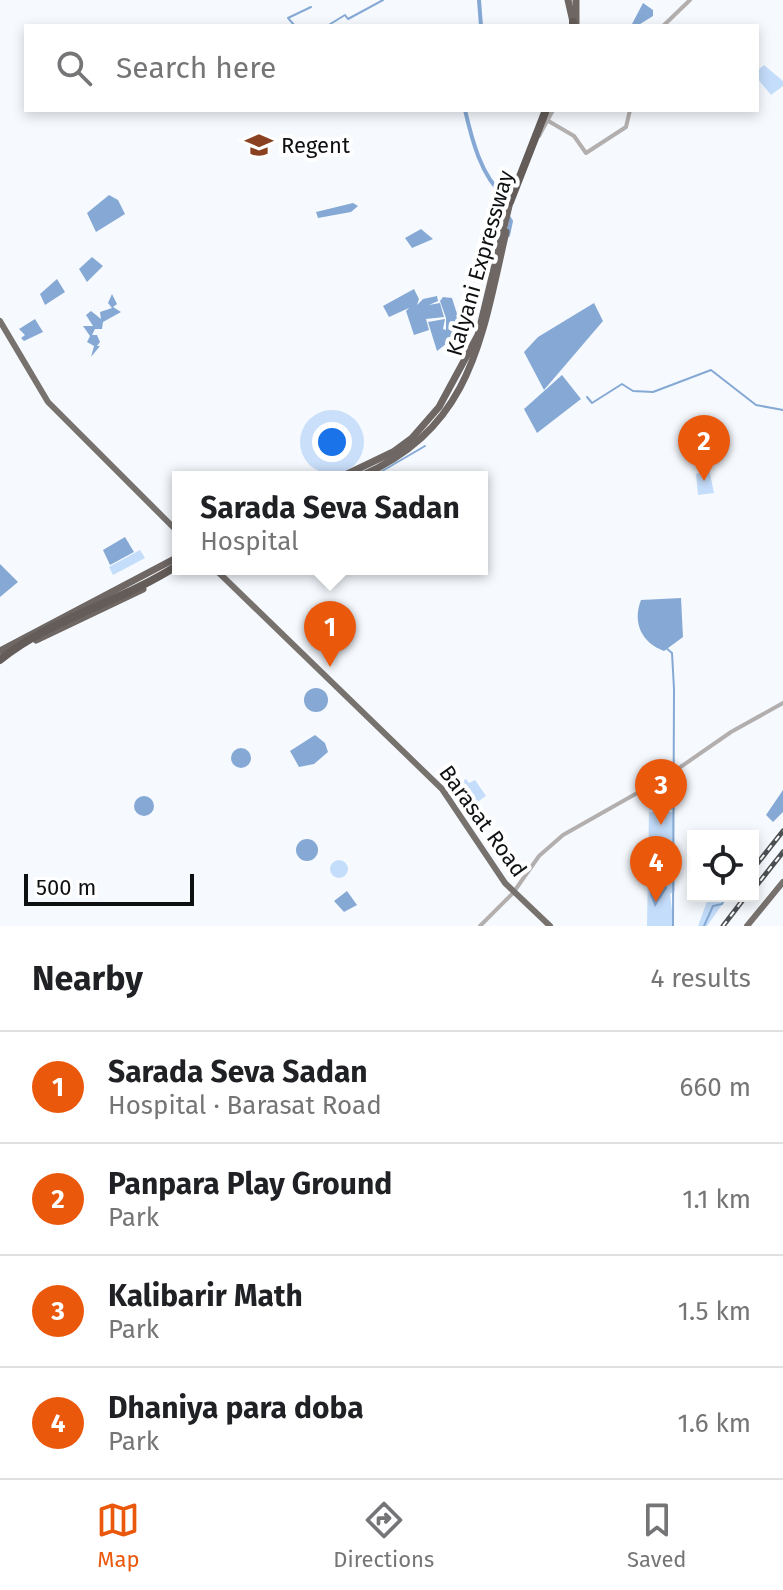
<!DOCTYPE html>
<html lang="en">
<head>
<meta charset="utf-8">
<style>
  body { margin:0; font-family:"Fira Sans",sans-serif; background:#f2f2f2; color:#202124 }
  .controls { position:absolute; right:24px; bottom:24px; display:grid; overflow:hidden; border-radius:0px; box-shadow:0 4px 12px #0003 }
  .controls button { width:72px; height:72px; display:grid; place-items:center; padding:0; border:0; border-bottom:2px solid #e0e0e0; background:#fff; color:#202124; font:40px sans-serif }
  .scale { position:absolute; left:24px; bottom:20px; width:170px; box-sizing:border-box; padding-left:8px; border:4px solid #0e1012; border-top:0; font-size:22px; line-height:28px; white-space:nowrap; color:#0e1012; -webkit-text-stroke:6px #fff; paint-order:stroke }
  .you { position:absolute; left:332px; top:442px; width:28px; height:28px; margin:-20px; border:6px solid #fff; border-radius:50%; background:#1a73e8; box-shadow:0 0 0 12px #1a73e833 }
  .badge { display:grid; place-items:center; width:52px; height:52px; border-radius:50%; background:#ea580c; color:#fff; font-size:26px; font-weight:700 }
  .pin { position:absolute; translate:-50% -66px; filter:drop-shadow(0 2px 4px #0008) }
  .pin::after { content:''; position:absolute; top:42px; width:28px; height:24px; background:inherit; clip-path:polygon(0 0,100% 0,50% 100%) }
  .popup { position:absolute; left:172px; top:471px; width:316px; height:104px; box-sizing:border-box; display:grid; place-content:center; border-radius:0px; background:#fff; filter:drop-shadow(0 2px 6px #0005); font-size:26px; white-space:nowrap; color:#757577 }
  .popup b { font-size:30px; color:#202124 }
  .popup::after { content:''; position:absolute; left:50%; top:100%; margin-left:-16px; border:16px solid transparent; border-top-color:#fff }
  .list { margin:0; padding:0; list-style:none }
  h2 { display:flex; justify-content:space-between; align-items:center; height:104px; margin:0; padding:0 32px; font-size:34px }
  h2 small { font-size:26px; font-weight:400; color:#757577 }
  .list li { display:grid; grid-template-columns:52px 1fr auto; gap:24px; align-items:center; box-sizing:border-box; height:112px; padding:0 32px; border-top:2px solid #e0e0e0 }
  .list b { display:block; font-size:30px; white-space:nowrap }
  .list p { margin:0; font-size:26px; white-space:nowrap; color:#757577 }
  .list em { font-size:26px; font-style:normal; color:#757577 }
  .icon { flex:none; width:44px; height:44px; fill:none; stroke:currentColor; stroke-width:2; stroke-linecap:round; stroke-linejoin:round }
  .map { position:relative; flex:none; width:783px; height:926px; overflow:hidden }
  .search { position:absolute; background:#fff; box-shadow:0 4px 12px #0003; left:24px; right:24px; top:24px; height:88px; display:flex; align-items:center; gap:20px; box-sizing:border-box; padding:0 28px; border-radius:0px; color:#757577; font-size:30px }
  .sheet { height:552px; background:#fff }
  nav { display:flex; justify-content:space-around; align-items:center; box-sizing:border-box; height:112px; border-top:2px solid #e0e0e0; background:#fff; font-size:22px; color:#757577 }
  nav a { display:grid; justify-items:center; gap:4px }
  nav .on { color:#ea580c }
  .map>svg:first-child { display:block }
</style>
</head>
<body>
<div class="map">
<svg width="783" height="926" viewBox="0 0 783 926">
  <rect width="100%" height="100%" fill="#f6faff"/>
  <g fill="#c4ddfa">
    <path d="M764,65L783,81V86L771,95L757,78V71Z"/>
    <path d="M709,469L714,493L698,495L696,474Z"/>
    <path d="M140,550L145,558L113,575L109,567Z"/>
    <path d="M671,774L675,810H649L648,786Z"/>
    <path d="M466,779L469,783L475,780L486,796L467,809L459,797L452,801L446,793Z"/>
    <path d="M649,812H673L675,891L670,894L674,926H647Z"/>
    <circle cx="339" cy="869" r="9"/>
    <path d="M709,896H728L707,926H698Z"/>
  </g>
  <g fill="#85a9d4">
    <path d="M643,3L653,10V16L637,26H625L632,24Z"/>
    <path d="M109,195L118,200L125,214L96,232L87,213Z"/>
    <path d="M353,203L358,206L351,212L318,218L316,212Z"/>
    <path d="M421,229L433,239L412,248L405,238Z"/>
    <path d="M92,257L103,266L87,282L79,269Z"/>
    <path d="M57,279L65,292L45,305L40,294Z"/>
    <path d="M414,289L419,299L417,305L423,299L437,296L438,301L429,305L440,303L444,317L426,319L429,330L414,335L406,311L409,308L389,317L383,306Z"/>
    <path d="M112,294L117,304L113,307L121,312L103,322L102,329H95L92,335H97L100,342L97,346H100L91,357L94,346L87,342L90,336L83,326H93L86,315L91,311L101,319L100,312L112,308L108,303Z"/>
    <path d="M443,297L452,298L464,336L459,343L446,344L437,351L428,322L445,319L443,329L446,330V318L440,301Z"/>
    <path d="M594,303L603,321L544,390L524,352L538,337Z"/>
    <path d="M35,319L43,332L24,341L21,338L25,335L19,329Z"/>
    <path d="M562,375L581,399L537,433L524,409Z"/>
    <path d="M125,537L134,552L110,565L103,550Z"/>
    <path d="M0,564L18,582L0,597Z"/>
    <path d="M681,598L683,637L664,651C642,643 632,623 641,600Z"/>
    <circle cx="316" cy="700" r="12"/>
    <path d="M315,735L325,743L328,752L314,764L299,767L290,751Z"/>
    <circle cx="241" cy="758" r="10"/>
    <path d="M783,790V812L773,822L766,815Z"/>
    <circle cx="144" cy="806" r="10"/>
    <circle cx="307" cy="850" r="11"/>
    <path d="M657,879H663L667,888L655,907L650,894L652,882Z"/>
    <path d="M347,891L357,905L344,912L334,901Z"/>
  </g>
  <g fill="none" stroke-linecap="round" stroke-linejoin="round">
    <g stroke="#85a9d4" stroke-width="2">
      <path d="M295,26L288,18L311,7"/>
      <path d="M327,26L345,15L348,19L383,0"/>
      <path d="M587,397L592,403L622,384L633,391L653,392L711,370L756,405L783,410"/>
      <path d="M372,477L425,446"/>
      <path d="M666,648L672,653L674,689L673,926"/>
      <path d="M704,926L713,906L722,904L726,896"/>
    </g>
    <g stroke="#85a9d4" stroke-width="4">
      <path d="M479,0L481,26"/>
      <path d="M465,110C472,140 481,176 504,196L505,212L511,221L508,235"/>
    </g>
    <g stroke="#b3afae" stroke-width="4">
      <path d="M663,26L690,0"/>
      <path d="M545,119L574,136L586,153L626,127L630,110"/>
      <path d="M539,136L553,110"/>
      <path d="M480,926L513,893L539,856L563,835L669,775L731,732L783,703"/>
    </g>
    <g stroke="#78726f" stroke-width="6">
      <path d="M0,321L48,402L178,532"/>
      <path d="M215,569L442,789L505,883L550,926"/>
      <path d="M747,926L783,882"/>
    </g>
    <g stroke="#6e6764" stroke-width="7">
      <path d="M568,0L573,22"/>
      <path d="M576,26V0"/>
      <path d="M341,477L393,452L412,438L439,407L478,335L510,202"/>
      <path d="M359,477C472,428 481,340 506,232"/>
      <path d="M36,640L143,589"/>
      <path d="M0,651L178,557"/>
    </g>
    <g stroke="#635c59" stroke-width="8">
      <path d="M573,26V22"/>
      <path d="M0,660C50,619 123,601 178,565"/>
    </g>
    <g stroke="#4d5053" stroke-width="5">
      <g id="rail">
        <path d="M753,869L783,831"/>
        <path d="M753,890L783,852"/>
        <path d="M723,926L746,896"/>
      </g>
    </g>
    <use href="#rail" stroke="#fff" stroke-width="2" stroke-dasharray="6" stroke-linecap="butt"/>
    <path stroke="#635c59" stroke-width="8" d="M510,202L546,110"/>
  </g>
  <defs>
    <g id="university-bare" transform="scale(2.16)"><path d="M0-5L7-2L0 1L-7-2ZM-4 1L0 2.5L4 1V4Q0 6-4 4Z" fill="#894122" stroke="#fff" stroke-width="2.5" paint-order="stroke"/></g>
  </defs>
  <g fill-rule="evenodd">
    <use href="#university-bare" x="259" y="145"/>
  </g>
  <g text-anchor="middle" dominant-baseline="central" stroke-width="8" stroke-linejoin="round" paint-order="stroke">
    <g font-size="22" fill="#0e1012" stroke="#fff" text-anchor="start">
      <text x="281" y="145">Regent</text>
    </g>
    <g font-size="22" fill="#0e1012" stroke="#fff">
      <text transform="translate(480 263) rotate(-74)">Kalyani Expressway</text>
      <text transform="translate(483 821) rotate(54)">Barasat Road</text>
    </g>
  </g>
</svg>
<div class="controls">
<button><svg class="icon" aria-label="locate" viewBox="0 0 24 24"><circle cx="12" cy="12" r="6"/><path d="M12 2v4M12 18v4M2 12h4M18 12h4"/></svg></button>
</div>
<div class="scale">500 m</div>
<div class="you"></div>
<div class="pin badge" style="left:330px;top:667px">1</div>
<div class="popup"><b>Sarada Seva Sadan</b>Hospital</div>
<div class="pin badge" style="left:704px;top:481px">2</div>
<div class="pin badge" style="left:661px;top:825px">3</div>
<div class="pin badge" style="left:656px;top:902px">4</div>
<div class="search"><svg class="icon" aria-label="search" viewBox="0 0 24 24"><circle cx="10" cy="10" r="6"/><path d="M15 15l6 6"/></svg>Search here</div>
</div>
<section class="sheet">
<h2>Nearby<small>4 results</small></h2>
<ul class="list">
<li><span class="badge">1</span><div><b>Sarada Seva Sadan</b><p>Hospital · Barasat Road</p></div><em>660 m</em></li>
<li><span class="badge">2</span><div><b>Panpara Play Ground</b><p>Park</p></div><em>1.1 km</em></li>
<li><span class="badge">3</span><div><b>Kalibarir Math</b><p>Park</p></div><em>1.5 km</em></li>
<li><span class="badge">4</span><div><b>Dhaniya para doba</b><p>Park</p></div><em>1.6 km</em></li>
</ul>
</section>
<nav>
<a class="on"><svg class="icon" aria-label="map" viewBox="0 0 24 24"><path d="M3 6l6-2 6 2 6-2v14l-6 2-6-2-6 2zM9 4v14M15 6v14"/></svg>Map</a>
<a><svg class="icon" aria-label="directions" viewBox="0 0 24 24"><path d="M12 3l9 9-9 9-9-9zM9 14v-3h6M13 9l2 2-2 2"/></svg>Directions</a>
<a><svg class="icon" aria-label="saved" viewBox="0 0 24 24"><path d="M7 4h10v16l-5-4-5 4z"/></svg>Saved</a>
</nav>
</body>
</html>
